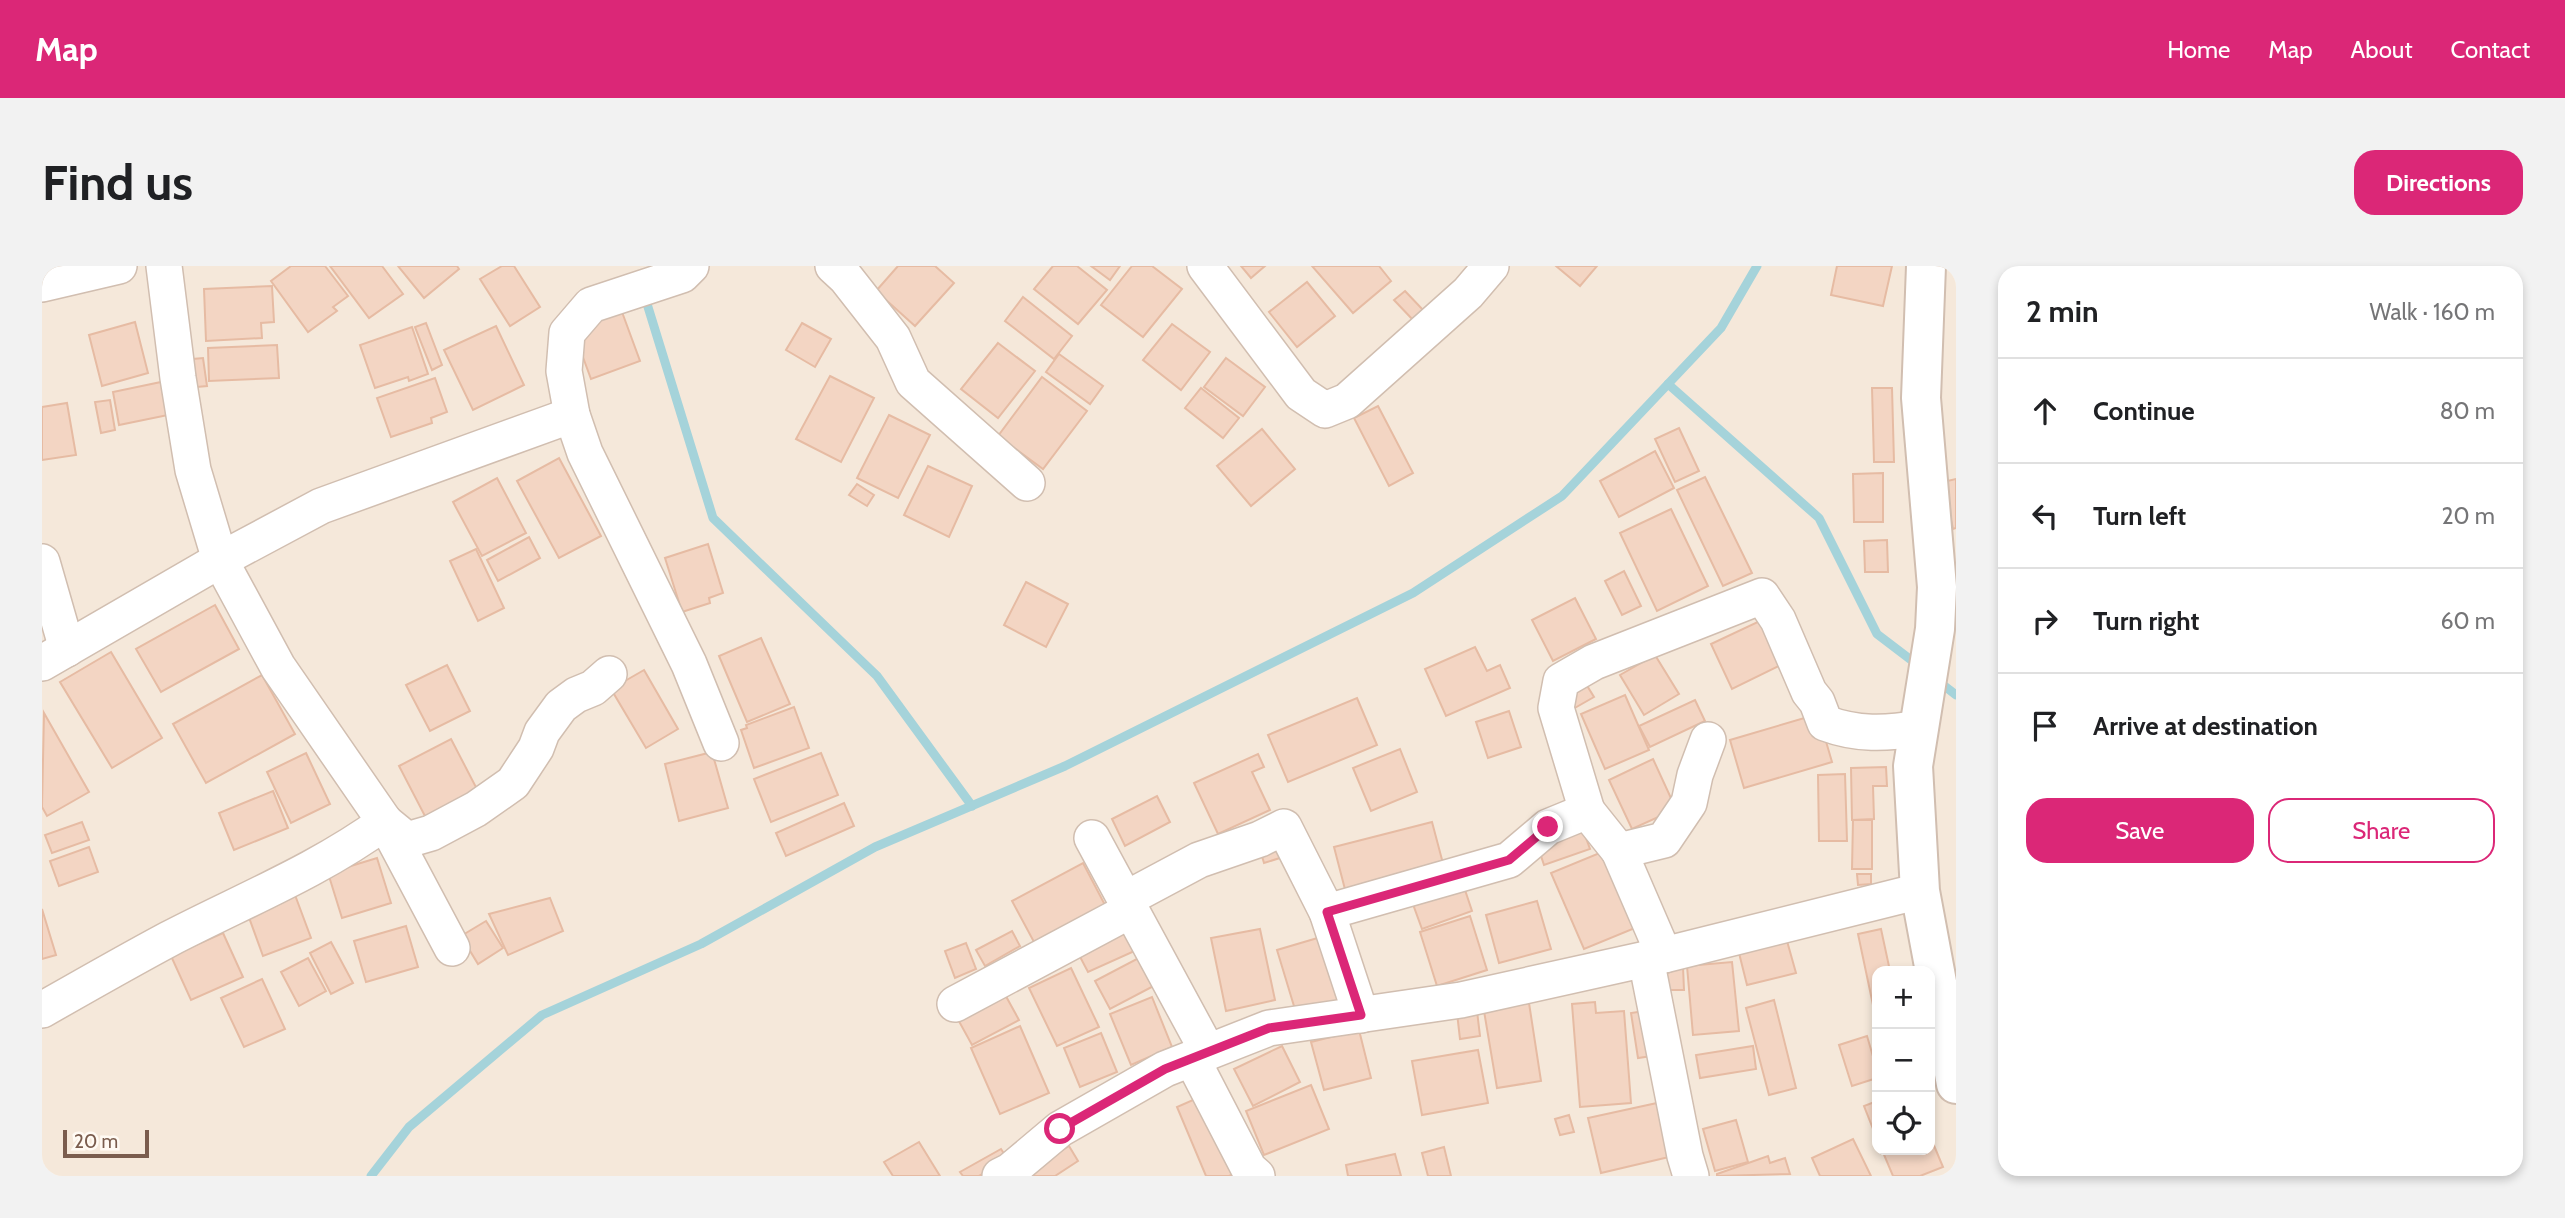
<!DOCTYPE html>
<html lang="en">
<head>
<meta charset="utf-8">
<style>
  body { margin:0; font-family:Cabin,sans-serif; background:#f2f2f2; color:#202124 }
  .controls { position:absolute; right:21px; bottom:21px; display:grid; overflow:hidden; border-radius:14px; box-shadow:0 4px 10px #0003 }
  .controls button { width:63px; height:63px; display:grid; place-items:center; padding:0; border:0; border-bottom:2px solid #e0e0e0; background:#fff; color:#202124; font:35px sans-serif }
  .scale { position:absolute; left:21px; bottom:18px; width:86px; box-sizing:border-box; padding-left:7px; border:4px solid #7a5c4d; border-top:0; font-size:19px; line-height:24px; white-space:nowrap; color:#7a5c4d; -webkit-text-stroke:5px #fffaf3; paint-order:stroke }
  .stop { position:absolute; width:21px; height:21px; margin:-16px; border:5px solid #db2777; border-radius:50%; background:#fff }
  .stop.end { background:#db2777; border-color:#fff; box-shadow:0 2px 7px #0008 }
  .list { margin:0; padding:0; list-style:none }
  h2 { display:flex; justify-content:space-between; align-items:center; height:91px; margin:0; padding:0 28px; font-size:30px }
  h2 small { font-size:23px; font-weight:400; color:#757577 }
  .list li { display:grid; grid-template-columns:46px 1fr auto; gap:21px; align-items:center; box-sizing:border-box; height:105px; padding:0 28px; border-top:2px solid #e0e0e0 }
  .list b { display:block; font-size:26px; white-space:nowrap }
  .list em { font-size:23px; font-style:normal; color:#757577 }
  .actions { display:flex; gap:14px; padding:21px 28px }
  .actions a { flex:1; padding:16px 0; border:2px solid #db2777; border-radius:21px; text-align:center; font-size:24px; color:#db2777 }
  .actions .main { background:#db2777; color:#fff }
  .icon { flex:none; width:38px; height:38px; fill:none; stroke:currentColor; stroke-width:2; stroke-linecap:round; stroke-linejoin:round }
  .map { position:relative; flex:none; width:1914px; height:910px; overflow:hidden; border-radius:21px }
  header { display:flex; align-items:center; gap:42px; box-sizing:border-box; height:98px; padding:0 35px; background:#db2777; color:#fff }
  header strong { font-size:33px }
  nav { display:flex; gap:38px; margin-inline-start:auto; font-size:24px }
  .intro { display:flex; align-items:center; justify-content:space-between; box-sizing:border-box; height:168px; padding:0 42px }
  h1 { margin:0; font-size:49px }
  .button { padding:18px 32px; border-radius:21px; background:#db2777; color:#fff; font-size:24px; font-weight:700 }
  main { display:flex; gap:42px; padding:0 42px }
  aside { flex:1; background:#fff; border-radius:21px; box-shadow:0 4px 10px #0003 }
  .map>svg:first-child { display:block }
</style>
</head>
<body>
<header>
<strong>Map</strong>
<nav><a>Home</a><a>Map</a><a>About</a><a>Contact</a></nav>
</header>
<div class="intro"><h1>Find us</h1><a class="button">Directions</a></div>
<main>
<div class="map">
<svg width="1914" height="910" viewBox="0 0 1914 910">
  <rect width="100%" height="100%" fill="#fdf6ec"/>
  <path fill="#f5e8da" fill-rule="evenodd" d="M0,0H1914V910H0ZM1835,705H1888V884H1835Z"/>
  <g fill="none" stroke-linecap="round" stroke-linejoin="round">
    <g stroke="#a5d3da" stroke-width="9">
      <path d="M602,28L671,252L835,410L930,540"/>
      <path d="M1626,118L1777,252L1835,368L1877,400"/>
      <path d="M1896,415L1914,429"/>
      <path d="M329,910L367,861L500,749L659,678L833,581L1023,500L1371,327L1520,230L1679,62L1715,0"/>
    </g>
  </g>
  <g fill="#f3d5c3" stroke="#e6bba3" stroke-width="2">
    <path d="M249,0H283L306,30L291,41L295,45L266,66L229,15Z"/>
    <path d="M288,0H340L361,28L327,52Z"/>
    <path d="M356,0H415L417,3L382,32Z"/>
    <path d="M460,0H472L498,41L468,60L438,13Z"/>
    <path d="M856,0H893L912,17L873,60L834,25Z"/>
    <path d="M1011,0H1035L1065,24L1036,58L992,23Z"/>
    <path d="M1049,0H1078L1068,14Z"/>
    <path d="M1090,0H1110L1140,23L1101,71L1059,39Z"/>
    <path d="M1199,0H1223L1209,12Z"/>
    <path d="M1270,0H1337L1349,15L1311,47Z"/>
    <path d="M1514,0H1555L1538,20Z"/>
    <path d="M1795,0H1850L1841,40L1789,29Z"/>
    <path d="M1265,16L1293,50L1255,81L1227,46Z"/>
    <path d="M230,20L232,56L219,57L220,72L164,75L162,23Z"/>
    <path d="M1363,25L1382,45L1372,55L1352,34Z"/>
    <path d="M981,31L1030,70L1012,93L963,55Z"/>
    <path d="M580,46L598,95L549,113L531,64Z"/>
    <path d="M93,56L106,107L60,120L47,69Z"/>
    <path d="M384,57L400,99L390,104L373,61Z"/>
    <path d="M760,57L789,73L773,101L744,84Z"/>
    <path d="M1130,58L1168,86L1139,124L1101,94Z"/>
    <path d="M454,60L482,119L431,144L402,84Z"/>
    <path d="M370,61L386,108L367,115L366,111L333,122L318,79Z"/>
    <path d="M956,77L993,105L956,152L919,123Z"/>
    <path d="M235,79L237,112L167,115L166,82Z"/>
    <path d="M1017,88L1061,120L1048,138L1004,106Z"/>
    <path d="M161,92L165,120L155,121L151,93Z"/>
    <path d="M1184,92L1223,121L1201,150L1162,121Z"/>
    <path d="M788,110L832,132L799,196L754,173Z"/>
    <path d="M1000,111L1045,145L1001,203L956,170Z"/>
    <path d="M393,112L405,146L389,152L390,157L349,171L335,132Z"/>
    <path d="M119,116L126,149L77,159L71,126Z"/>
    <path d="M1159,122L1197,152L1181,172L1143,142Z"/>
    <path d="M1830,122H1850L1852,196H1832Z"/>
    <path d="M68,134L73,164L59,167L53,136Z"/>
    <path d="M25,137L34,189L0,194V141Z"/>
    <path d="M1336,140L1371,207L1347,220L1312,152Z"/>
    <path d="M847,149L888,169L856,232L815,212Z"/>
    <path d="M1637,162L1657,205L1633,216L1613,173Z"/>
    <path d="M1220,163L1253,203L1209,240L1175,200Z"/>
    <path d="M1613,185L1632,222L1577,251L1558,215Z"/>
    <path d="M517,192L559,270L517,292L475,215Z"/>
    <path d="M886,200L930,220L907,271L862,249Z"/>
    <path d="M1841,207V256H1812L1811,208Z"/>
    <path d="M1663,211L1710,307L1681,320L1635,224Z"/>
    <path d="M455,212L484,267L440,290L411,236Z"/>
    <path d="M1914,213V262L1911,263L1901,216Z"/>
    <path d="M815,218L832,229L825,240L807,229Z"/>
    <path d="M1629,243L1666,320L1615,345L1578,267Z"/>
    <path d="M487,271L498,292L456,315L445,294Z"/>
    <path d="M1845,274L1846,306H1823L1822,275Z"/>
    <path d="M666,278L681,327L667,332L668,337L640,346L623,292Z"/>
    <path d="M434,283L462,342L436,355L408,295Z"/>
    <path d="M1582,305L1599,340L1580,349L1563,315Z"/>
    <path d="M984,316L1026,338L1004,381L962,359Z"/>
    <path d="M1533,332L1554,373L1511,395L1490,354Z"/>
    <path d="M173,339L197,383L119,426L94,383Z"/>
    <path d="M1722,353L1743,397L1690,423L1669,378Z"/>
    <path d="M719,372L748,438L705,456L677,390Z"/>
    <path d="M1433,381L1445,405L1458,399L1468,422L1404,450L1383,403Z"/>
    <path d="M69,386L120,472L70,502L18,416Z"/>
    <path d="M1613,389L1637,428L1602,449L1578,409Z"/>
    <path d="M405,399L428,445L388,465L364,419Z"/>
    <path d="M602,404L636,463L604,482L569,423Z"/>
    <path d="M220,409L253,468L164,517L131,458Z"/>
    <path d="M1544,418L1552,431L1531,443L1523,430Z"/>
    <path d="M1583,429L1607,484L1563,503L1539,448Z"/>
    <path d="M1315,432L1335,479L1246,516L1226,469Z"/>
    <path d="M1653,434L1663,455L1608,481L1597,460Z"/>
    <path d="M752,441L767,482L712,502L699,464L705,462L704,459Z"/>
    <path d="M1467,445L1479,481L1446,492L1434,456Z"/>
    <path d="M2,447L47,526L5,550L0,541Z"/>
    <path d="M1776,448L1790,496L1702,522L1688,474Z"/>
    <path d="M409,473L437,527L385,554L357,500Z"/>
    <path d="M1358,483L1375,526L1329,545L1311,502Z"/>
    <path d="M670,486L686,542L637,555L623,498Z"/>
    <path d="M264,487L288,538L249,557L225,506Z"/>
    <path d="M779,487L796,529L729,556L712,513Z"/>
    <path d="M1216,488L1222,501L1210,506L1228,544L1176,568L1152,517Z"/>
    <path d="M1611,493L1634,543L1590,563L1567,514Z"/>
    <path d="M1844,501L1845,520H1831L1832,553L1810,554L1809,502Z"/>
    <path d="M1803,508L1805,575H1777L1776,509Z"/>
    <path d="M231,525L246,562L192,584L177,547Z"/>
    <path d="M1115,530L1128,556L1083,580L1070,553Z"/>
    <path d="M802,537L812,560L744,590L734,567Z"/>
    <path d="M1811,554H1830V603H1810Z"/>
    <path d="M40,556L47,574L10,587L3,569Z"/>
    <path d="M1390,556L1403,605L1305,631L1292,581Z"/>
    <path d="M1540,561L1548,583L1502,599L1495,578Z"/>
    <path d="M1236,575L1241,591L1222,597L1217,580Z"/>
    <path d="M47,581L56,606L17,620L8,595Z"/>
    <path d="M1560,586L1593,662L1542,683L1509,607Z"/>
    <path d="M335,592L349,637L300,652L286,607Z"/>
    <path d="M1041,597L1063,639L992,676L970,635Z"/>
    <path d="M1815,608H1829V618L1816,619Z"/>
    <path d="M1419,612L1430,645L1380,663L1368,630Z"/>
    <path d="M253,629L269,672L221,690L205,646Z"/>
    <path d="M508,632L521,665L466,689L447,648Z"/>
    <path d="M1495,635L1509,683L1457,697L1444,649Z"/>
    <path d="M0,643L14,689L0,693Z"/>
    <path d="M1428,650L1445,704L1395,720L1378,666Z"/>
    <path d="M444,655L461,682L436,698L419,670Z"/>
    <path d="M364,660L376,701L324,716L312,675Z"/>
    <path d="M1088,663L1097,683L1046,706L1036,687Z"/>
    <path d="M1218,663L1233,734L1184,745L1169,672Z"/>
    <path d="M1839,663L1848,705H1835V738L1831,739L1816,668Z"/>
    <path d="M970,665L978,680L943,700L934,684Z"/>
    <path d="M181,667L201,711L149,734L129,690Z"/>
    <path d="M1289,668L1309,734L1255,750L1235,684Z"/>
    <path d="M1745,675L1754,707L1705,719L1697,687Z"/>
    <path d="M289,676L311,717L289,728L268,687Z"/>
    <path d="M924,677L934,703L913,712L903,685Z"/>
    <path d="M1108,686L1123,714L1068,743L1053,715Z"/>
    <path d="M266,692L284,725L257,740L239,706Z"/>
    <path d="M1690,696L1697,765L1651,769L1645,700Z"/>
    <path d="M1641,701L1642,724H1624V702Z"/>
    <path d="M1029,702L1057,761L1015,780L987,722Z"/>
    <path d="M220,713L243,763L202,781L179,732Z"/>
    <path d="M960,723L977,754L930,779L913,748Z"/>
    <path d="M1110,731L1130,781L1089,799L1068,748Z"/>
    <path d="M1732,734L1754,822L1727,829L1704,742Z"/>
    <path d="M1553,736L1554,747L1582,745L1589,837L1538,841L1530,738Z"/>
    <path d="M1487,737L1499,815L1455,822L1442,745Z"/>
    <path d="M1435,745L1438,770L1418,773L1415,747Z"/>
    <path d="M1603,745L1610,790L1596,792L1589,747Z"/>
    <path d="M978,760L1007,827L958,848L929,782Z"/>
    <path d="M1317,764L1329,812L1282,824L1269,776Z"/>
    <path d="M1059,767L1075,806L1038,821L1022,782Z"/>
    <path d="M1825,770L1835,804V812L1810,820L1797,779Z"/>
    <path d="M1240,780L1258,816L1211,840L1192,803Z"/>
    <path d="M1711,780L1714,803L1658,812L1654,789Z"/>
    <path d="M1436,784L1446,837L1380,849L1370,795Z"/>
    <path d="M1269,819L1287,863L1222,889L1204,845Z"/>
    <path d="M1160,830L1194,907L1187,910H1164L1135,841Z"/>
    <path d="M1835,835V873L1822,840Z"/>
    <path d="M1615,837L1627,891L1559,907L1546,852Z"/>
    <path d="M1527,849L1532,866L1518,869L1513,853Z"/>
    <path d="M1694,854L1706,896L1673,905L1661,863Z"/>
    <path d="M1888,870L1901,901L1878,910H1851L1840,884H1888Z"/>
    <path d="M1811,873L1829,910H1778L1770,892Z"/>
    <path d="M877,876L898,910H851L842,896Z"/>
    <path d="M1027,880L1036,895L1013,910H979Z"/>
    <path d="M1402,881L1409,910H1386L1380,887Z"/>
    <path d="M959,883L966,894L937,910H921L918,906Z"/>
    <path d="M1353,888L1359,910H1306L1304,899Z"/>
    <path d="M1726,890L1728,897L1743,892L1748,908L1675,910V908Z"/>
  </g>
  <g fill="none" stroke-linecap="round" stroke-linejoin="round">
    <g stroke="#d1beb0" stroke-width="38">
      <g id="minor">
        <path d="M122,0L136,112L151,204L178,294L236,401L343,556L410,682"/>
        <path d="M649,0L640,9L549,39L525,67L522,105L530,149L543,187L647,398L679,477"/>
        <path d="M791,0L804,12L851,72L871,116L985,217"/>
        <path d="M1163,0L1259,128L1283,144L1305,135L1426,27L1449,0"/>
        <path d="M0,18L77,0"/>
        <path d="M0,296L25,383"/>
        <path d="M0,397L178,294L279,240L530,149"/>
        <path d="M1545,545L1514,442L1519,415L1552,396L1720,330L1736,354L1767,426L1775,436L1783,457C1815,469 1844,468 1877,462"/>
        <path d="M343,556L365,574L389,567L434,543L471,517L494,482L500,466L519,440L534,429L551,422L567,408"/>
        <path d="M1050,572L1166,786"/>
        <path d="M1577,585L1622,689"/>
        <path d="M1084,633L1157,594L1218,573L1242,561L1285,646L1319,749"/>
        <path d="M1285,646L1467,594L1506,561L1545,545L1577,585L1622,574L1647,537L1653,509L1666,474"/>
        <path d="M1604,693L1643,890L1649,910"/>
        <path d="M913,738L1087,645"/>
        <path d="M0,744C42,720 84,696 127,673C200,635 276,605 343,556"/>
        <path d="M1150,793L1207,903L1215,910"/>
        <path d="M958,910L968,905L1018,863L1123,803L1227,762L1419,734L1622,689L1878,625"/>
      </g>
    </g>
    <g stroke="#d1beb0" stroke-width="42">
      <path id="tertiary" d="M1884,0L1879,132L1895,321L1893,363L1871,500L1878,625L1914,818"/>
    </g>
    <use href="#minor" stroke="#fff" stroke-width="35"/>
    <use href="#tertiary" stroke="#fff" stroke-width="38"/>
  </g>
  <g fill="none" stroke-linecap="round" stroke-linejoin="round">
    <path stroke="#db2777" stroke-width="9" d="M1018,863L1123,803L1227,762L1319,749L1285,646L1467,594L1506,561"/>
  </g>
</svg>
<div class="controls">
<button>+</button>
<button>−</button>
<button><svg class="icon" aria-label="locate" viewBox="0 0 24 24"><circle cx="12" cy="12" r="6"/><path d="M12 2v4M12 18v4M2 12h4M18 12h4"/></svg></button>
</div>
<div class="scale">20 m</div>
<div class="stop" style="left:1018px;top:863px"></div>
<div class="stop end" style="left:1506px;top:561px"></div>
</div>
<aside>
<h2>2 min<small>Walk · 160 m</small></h2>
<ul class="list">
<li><svg class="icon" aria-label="ahead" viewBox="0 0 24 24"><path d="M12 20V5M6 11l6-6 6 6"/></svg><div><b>Continue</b></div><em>80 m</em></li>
<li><svg class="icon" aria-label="left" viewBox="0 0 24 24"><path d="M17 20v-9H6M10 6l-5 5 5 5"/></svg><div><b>Turn left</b></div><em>20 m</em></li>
<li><svg class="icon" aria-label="right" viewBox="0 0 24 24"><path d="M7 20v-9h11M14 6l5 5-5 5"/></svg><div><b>Turn right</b></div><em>60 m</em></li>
<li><svg class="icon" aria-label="arrive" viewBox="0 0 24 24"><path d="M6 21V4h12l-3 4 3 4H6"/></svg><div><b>Arrive at destination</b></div></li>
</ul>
<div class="actions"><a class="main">Save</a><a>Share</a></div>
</aside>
</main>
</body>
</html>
